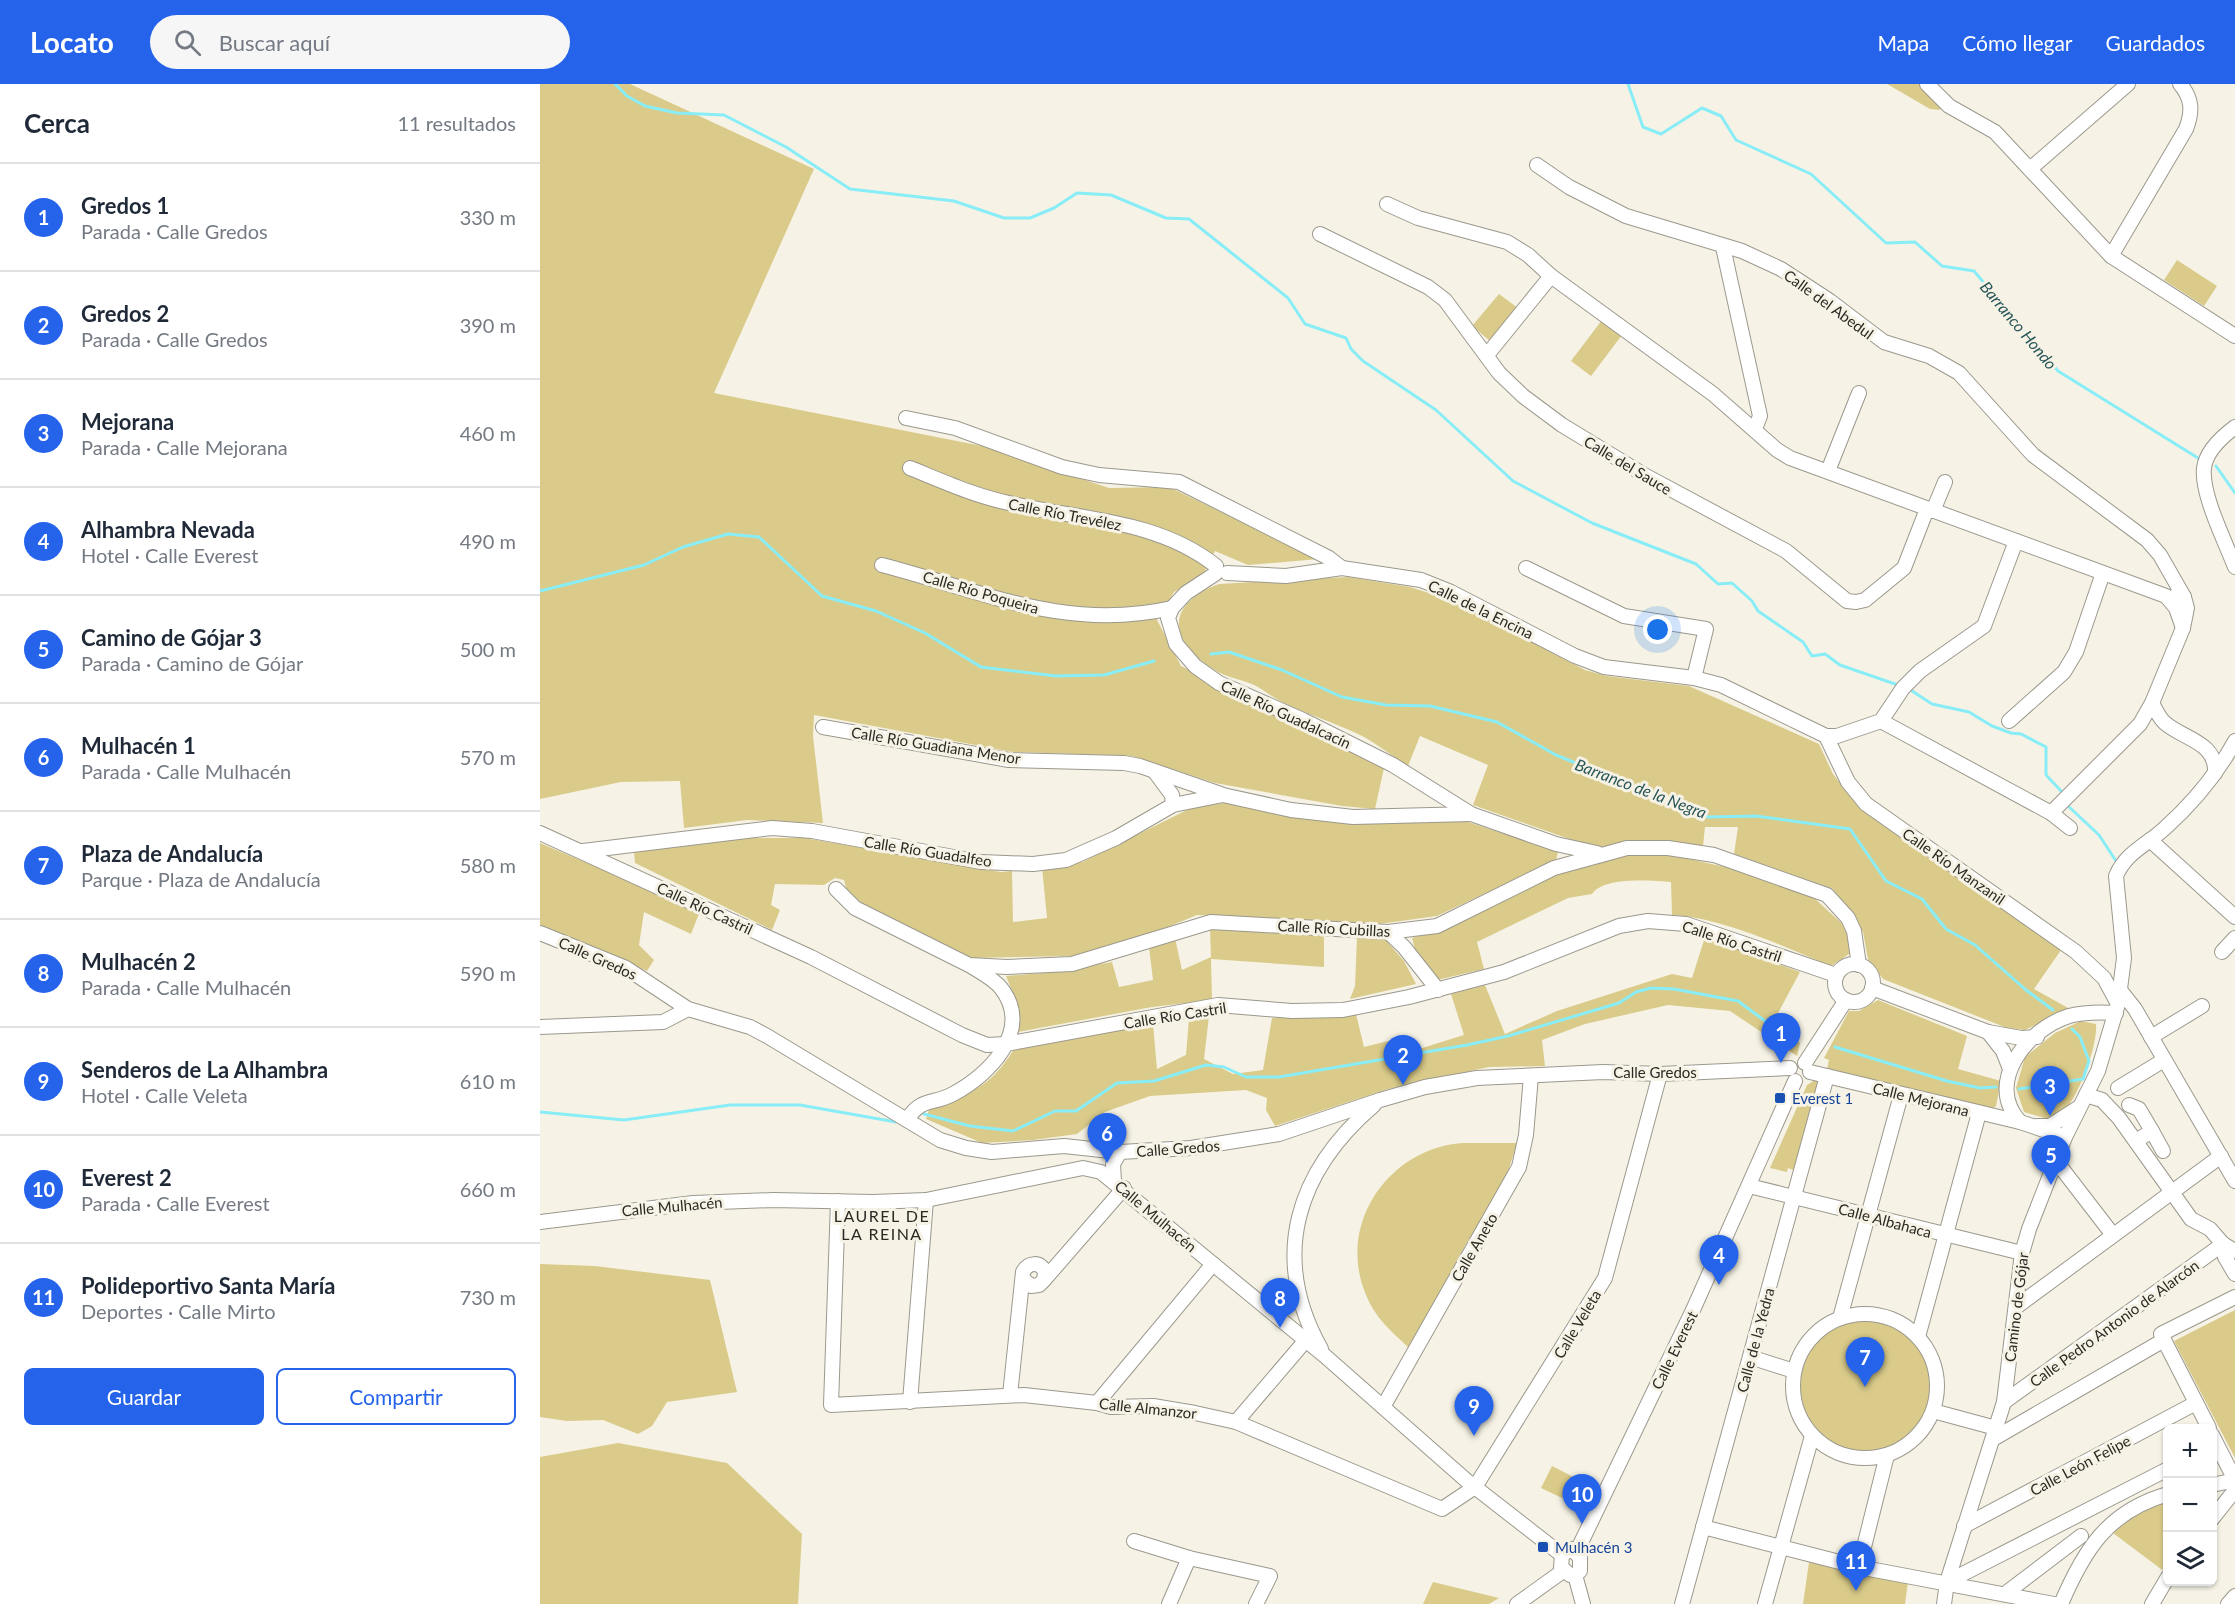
<!DOCTYPE html>
<html lang="es">
<head>
<meta charset="utf-8">
<style>
  body { margin:0; font-family:Lato,sans-serif; background:#f6f6f7; color:#1f2937 }
  .controls { position:absolute; right:18px; bottom:18px; display:grid; overflow:hidden; border-radius:9px; box-shadow:0 2px 4px #0004 }
  .controls button { width:54px; height:54px; display:grid; place-items:center; padding:0; border:0; border-bottom:2px solid #e0e1e3; background:#fff; color:#1f2937; font:30px sans-serif }
  .you { position:absolute; left:1118px; top:546px; width:21px; height:21px; margin:-15px; border:4px solid #fff; border-radius:50%; background:#1a73e8; box-shadow:0 0 0 9px #1a73e833 }
  .badge { display:grid; place-items:center; width:39px; height:39px; border-radius:50%; background:#2563eb; color:#fff; font-size:20px; font-weight:700 }
  .pin { position:absolute; translate:-50% -50px; filter:drop-shadow(0 2px 3px #0008) }
  .pin::after { content:''; position:absolute; top:32px; width:21px; height:18px; background:inherit; clip-path:polygon(0 0,100% 0,50% 100%) }
  .list { margin:0; padding:0; list-style:none }
  h2 { display:flex; justify-content:space-between; align-items:center; height:78px; margin:0; padding:0 24px; font-size:26px }
  h2 small { font-size:20px; font-weight:400; color:#747a83 }
  .list li { display:grid; grid-template-columns:39px 1fr auto; gap:18px; align-items:center; box-sizing:border-box; height:108px; padding:0 24px; border-top:2px solid #e0e1e3 }
  .list b { display:block; font-size:22px; white-space:nowrap }
  .list p { margin:0; font-size:20px; white-space:nowrap; color:#747a83 }
  .list em { font-size:20px; font-style:normal; color:#747a83 }
  .actions { display:flex; gap:12px; padding:18px 24px }
  .actions a { flex:1; padding:14px 0; border:2px solid #2563eb; border-radius:9px; text-align:center; font-size:21px; color:#2563eb }
  .actions .main { background:#2563eb; color:#fff }
  .icon { flex:none; width:33px; height:33px; fill:none; stroke:currentColor; stroke-width:2; stroke-linecap:round; stroke-linejoin:round }
  .map { position:relative; flex:none; width:1695px; height:1520px; overflow:hidden }
  header { display:flex; align-items:center; gap:36px; box-sizing:border-box; height:84px; padding:0 30px; background:#2563eb; color:#fff }
  header strong { font-size:28px }
  nav { display:flex; gap:33px; margin-inline-start:auto; font-size:21px }
  .search { width:420px; height:54px; background:#f6f6f7; display:flex; align-items:center; gap:15px; box-sizing:border-box; padding:0 21px; border-radius:33px; color:#747a83; font-size:22px }
  main { display:flex }
  aside { flex:1; background:#fff }
  .map>svg:first-child { display:block }
</style>
</head>
<body>
<header>
<strong>Locato</strong>
<div class="search"><svg class="icon" aria-label="search" viewBox="0 0 24 24"><circle cx="10" cy="10" r="6"/><path d="M15 15l6 6"/></svg>Buscar aquí</div>
<nav><a>Mapa</a><a>Cómo llegar</a><a>Guardados</a></nav>
</header>
<main>
<aside>
<h2>Cerca<small>11 resultados</small></h2>
<ul class="list">
<li><span class="badge">1</span><div><b>Gredos 1</b><p>Parada · Calle Gredos</p></div><em>330 m</em></li>
<li><span class="badge">2</span><div><b>Gredos 2</b><p>Parada · Calle Gredos</p></div><em>390 m</em></li>
<li><span class="badge">3</span><div><b>Mejorana</b><p>Parada · Calle Mejorana</p></div><em>460 m</em></li>
<li><span class="badge">4</span><div><b>Alhambra Nevada</b><p>Hotel · Calle Everest</p></div><em>490 m</em></li>
<li><span class="badge">5</span><div><b>Camino de Gójar 3</b><p>Parada · Camino de Gójar</p></div><em>500 m</em></li>
<li><span class="badge">6</span><div><b>Mulhacén 1</b><p>Parada · Calle Mulhacén</p></div><em>570 m</em></li>
<li><span class="badge">7</span><div><b>Plaza de Andalucía</b><p>Parque · Plaza de Andalucía</p></div><em>580 m</em></li>
<li><span class="badge">8</span><div><b>Mulhacén 2</b><p>Parada · Calle Mulhacén</p></div><em>590 m</em></li>
<li><span class="badge">9</span><div><b>Senderos de La Alhambra</b><p>Hotel · Calle Veleta</p></div><em>610 m</em></li>
<li><span class="badge">10</span><div><b>Everest 2</b><p>Parada · Calle Everest</p></div><em>660 m</em></li>
<li><span class="badge">11</span><div><b>Polideportivo Santa María</b><p>Deportes · Calle Mirto</p></div><em>730 m</em></li>
</ul>
<div class="actions"><a class="main">Guardar</a><a>Compartir</a></div>
</aside>
<div class="map">
<svg width="1695" height="1520" viewBox="0 0 1695 1520">
  <rect width="100%" height="100%" fill="#f6f3e6"/>
  <g fill="#dacb8a">
    <path d="M0,0H90L274,85L174,309L442,362L569,404L629,403L779,475L708,481L675,467L662,493L634,508L617,536L641,582L844,684L835,725L802,722L675,699L592,672L473,668L274,631L273,652L283,739L207,736L144,744L140,697L81,698L0,715Z"/>
    <path d="M1347,0H1381L1399,17L1400,26L1390,25Z"/>
    <path d="M1637,176L1677,202L1664,222L1624,196Z"/>
    <path d="M959,210L978,224L950,257L932,242Z"/>
    <path d="M1062,236L1082,251L1051,292L1031,277Z"/>
    <path d="M808,493L870,503L911,516L1045,586L1067,592L1149,602L1279,660L1293,690L1313,716L1521,866L1494,905L1530,925L1485,946L1467,944L1343,895L1328,875L1323,848L1293,805L1194,770L1198,743H1165L1163,762L1096,757L1067,764L1052,763L933,721L948,681L880,652L868,682C852,672 835,658 818,650C793,638 766,630 742,618C732,613 724,606 714,601C703,596 690,594 680,589C631,562 620,522 679,500Z"/>
    <path d="M691,718L922,736L1018,768L1016,776L897,832L839,840L657,831L596,856L532,872L430,874L335,828L307,808L304,796L295,794L284,801L235,800L231,821L240,826L232,846L95,779L94,768L206,754H265L461,788L472,787L473,838L507,834L502,783L542,778L651,724Z"/>
    <path d="M0,759L160,827L151,850L104,828L99,861L114,876L107,887L0,841Z"/>
    <path d="M1127,770L1194,785L1271,811L1310,847L1312,868L1291,882C1245,863 1180,833 1132,831L1131,798C1111,797 1065,792 1052,810L1028,814L937,858L944,885L897,896L876,869L872,854C939,833 1001,789 1068,774C1086,770 1108,771 1127,770Z"/>
    <path d="M670,844L784,851V883L671,875L672,916L612,923L478,948L477,919L466,892L516,888L572,878L579,903L613,896L609,863L635,854L642,886L671,873Z"/>
    <path d="M817,852L844,854L864,877L876,900L810,915L815,902Z"/>
    <path d="M1165,853L1260,888L1237,931L1260,959L1257,972L1190,927L1128,921L1045,940L1002,956L1005,982L949,983L848,1005L735,1042L726,1026L727,1014L706,1006L610,1012L565,1028L537,1050L493,1056L442,1059L386,1035L390,1023C431,1009 450,1004 474,965L613,940L617,985L646,971L649,934L669,932L664,975L693,990L723,986L732,934L816,930L824,963L864,953L879,965L924,951L911,910L945,901L965,950L1017,927L1132,890L1152,894Z"/>
    <path d="M1338,916L1427,952L1418,985L1461,997L1456,1022L1450,1027L1287,985L1289,976L1284,974L1309,927H1319Z"/>
    <path d="M1541,937L1556,940C1558,961 1539,1013 1523,1028C1520,1031 1514,1034 1511,1036L1484,1028L1476,1004L1485,973L1515,949Z"/>
    <path d="M1277,995L1280,997L1256,1087L1248,1084L1247,1088L1230,1084L1267,1001Z"/>
    <path d="M923,1059H977L965,1097L926,1160L869,1264C852,1248 835,1234 826,1211C796,1140 849,1064 923,1059Z"/>
    <path d="M0,1180L55,1182L170,1196L197,1308L127,1318L112,1342L98,1350L63,1336L27,1337L0,1333Z"/>
    <path d="M1695,1226V1374L1634,1257Z"/>
    <circle cx="1325" cy="1304" r="67"/>
    <path d="M78,1359L187,1379L262,1450L258,1520H0V1373Z"/>
    <path d="M1012,1382L1055,1404L1045,1425L1001,1404Z"/>
    <path d="M1627,1418V1484L1625,1488L1573,1449C1590,1435 1605,1422 1627,1418Z"/>
    <path d="M1269,1478L1368,1498L1365,1520H1263Z"/>
    <path d="M893,1498L959,1514L949,1520H883Z"/>
  </g>
  <g fill="none" stroke-linecap="round" stroke-linejoin="round">
    <g stroke="#88edf6" stroke-width="3">
      <path d="M75,0L87,12L105,22L137,29L184,31L246,63L310,105L414,117L464,134H490L514,124L537,109L571,111L626,134L649,135L748,214L765,240L806,254L811,265L823,277L896,326L973,397L1052,439L1156,480L1178,500L1192,499L1212,517L1218,527L1263,558L1272,572L1285,570L1300,581L1355,600"/>
      <path d="M1088,0L1103,43L1121,50L1162,24L1181,32L1196,56L1271,90L1346,159L1375,158L1402,182L1434,187L1518,287L1658,374"/>
      <path d="M1676,382L1695,409"/>
      <path d="M0,507L104,481L143,463L188,450L219,453L282,512L336,527L385,549L441,583L516,592L564,591L614,577"/>
      <path d="M671,570L689,568L742,586L802,613L846,621L890,622L957,638L1016,671L1168,733L1216,732L1310,745L1346,797L1382,815L1406,845L1435,861L1486,906L1513,926"/>
      <path d="M1369,605L1392,620L1429,628L1452,642L1471,649L1481,650L1506,663V691L1522,708"/>
      <path d="M1527,721L1559,751L1576,777"/>
      <path d="M1295,963L1407,997L1440,1004L1456,1003"/>
      <path d="M1479,1005L1543,995L1549,977L1540,953L1532,945"/>
      <path d="M0,1028L84,1036L190,1021H260L356,1038"/>
      <path d="M384,1030L430,1042L473,1047L515,1027H536L577,999L614,997L666,981L684,983L706,993H739L927,961L968,952L1079,919L1096,908L1111,904L1134,905L1198,917L1244,951L1258,952"/>
    </g>
    <g stroke="#9b988d" stroke-width="16">
      <g id="minor">
        <path d="M1387,0L1409,22L1455,48L1571,172L1695,252"/>
        <path d="M997,81L1029,103L1086,132L1202,167L1241,185L1290,217L1344,258L1389,272L1419,289L1493,371L1607,456L1620,471L1644,513"/>
        <path d="M1490,85L1588,0"/>
        <path d="M847,120L878,134L967,158L988,171L1011,192L1173,310L1237,366L1250,374L1626,512L1636,524L1643,544"/>
        <path d="M780,150L888,203L905,216L959,289L983,312L1022,341L1106,392L1246,467L1307,517L1316,518L1325,516L1364,484L1387,425"/>
        <path d="M1183,163L1220,332L1215,345"/>
        <path d="M1571,172L1646,45C1653,27 1652,14 1640,0"/>
        <path d="M947,271L1011,192"/>
        <path d="M366,334L415,344L522,383L559,391L639,398L789,474L802,484"/>
        <path d="M1695,343C1683,352 1666,367 1664,384C1661,410 1685,457 1695,483"/>
        <path d="M370,384C402,397 435,412 469,419C540,436 617,435 676,482"/>
        <path d="M1288,387L1319,309"/>
        <path d="M1393,427L1405,398"/>
        <path d="M342,481C442,507 526,548 632,524"/>
        <path d="M986,484L1084,532L1166,545L1154,594"/>
        <path d="M687,489L746,492L802,484L881,496L911,508L1035,572L1064,583L1154,594L1181,601L1286,652H1297L1341,637L1363,604L1380,587L1444,542L1476,457"/>
        <path d="M675,490L646,509L632,524L628,534L636,560L655,582L679,599L763,636L853,681L931,730L1016,760L1057,769"/>
        <path d="M1612,619C1616,626 1619,634 1625,639C1643,655 1677,658 1675,689"/>
        <path d="M1341,637L1511,729L1530,744"/>
        <path d="M1469,637L1524,588L1536,568L1563,489"/>
        <path d="M283,643L469,676L584,679L600,682L681,710"/>
        <path d="M1286,652L1308,698L1326,720L1536,868L1564,894L1578,920"/>
        <path d="M615,688L632,711L633,721"/>
        <path d="M1511,729L1600,640L1612,619L1643,544L1647,524L1644,513L1637,510"/>
        <path d="M0,749L271,873L422,951L447,961L466,960L678,921L752,927L803,926L869,913L964,888L1079,842L1108,837L1146,840L1296,891"/>
        <path d="M1610,756L1695,833"/>
        <path d="M43,767L232,744L272,747L441,778L493,780L526,776L576,754L633,721L683,711L751,726L813,733L931,730"/>
        <path d="M296,805L315,824L429,881L467,883L532,880L671,838L848,848L897,842L1014,784L1087,764H1128L1174,771L1287,811L1308,834L1314,847L1319,881"/>
        <path d="M848,848L864,863L898,906"/>
        <path d="M0,849L86,884L148,925L210,943L227,952L400,1056L426,1064L452,1068L524,1062L580,1068L651,1064L739,1050L840,1016L885,1003L937,994L1063,988L1120,990L1250,984"/>
        <path d="M1682,868L1695,854"/>
        <circle cx="1314" cy="899" r="19"/>
        <path d="M1332,904L1448,948L1463,967L1470,985"/>
        <path d="M1580,906L1595,925L1695,1097"/>
        <path d="M0,943L123,938L148,925"/>
        <path d="M1448,948L1481,954L1497,953"/>
        <path d="M1611,953L1662,922"/>
        <path d="M1265,979L1306,916"/>
        <path d="M1270,988L1480,1038L1525,1053"/>
        <path d="M1578,1004L1624,976"/>
        <path d="M1546,1011L1562,1016L1579,1034L1651,1135L1670,1145L1683,1160L1695,1167"/>
        <path d="M1589,1021L1599,1025L1612,1047L1596,1057"/>
        <path d="M367,1036C381,1013 393,1021 413,1010C449,991 494,946 461,904C454,895 440,888 431,882"/>
        <path d="M1480,1038C1444,999 1487,945 1529,932C1545,928 1560,928 1576,929"/>
        <path d="M1497,1042H1510L1538,1024"/>
        <path d="M1612,1047L1623,1067"/>
        <path d="M1516,1077L1573,1151"/>
        <path d="M574,1097L573,1080L580,1068"/>
        <path d="M1209,1102L1482,1169"/>
        <path d="M298,1117L291,1321L484,1311L557,1319L571,1323L613,1322L655,1329L696,1338L902,1425L935,1403L1065,1194L1120,990"/>
        <path d="M0,1138L153,1119L233,1116L333,1118L386,1116L543,1084L561,1088L785,1272L927,1397L1022,1471"/>
        <path d="M1683,1160L1685,1173L1695,1190"/>
        <path d="M504,1196L584,1104"/>
        <path d="M1476,1223L1681,1072"/>
        <circle cx="1325" cy="1302" r="72"/>
        <path d="M1300,1234L1361,1011"/>
        <path d="M1378,1253L1439,1029"/>
        <path d="M1624,1256L1669,1344"/>
        <path d="M781,1265C729,1172 757,1087 834,1021"/>
        <path d="M1210,1273L1254,1287"/>
        <path d="M470,1311L483,1188C488,1178 500,1177 505,1188L504,1196L499,1201L491,1202L483,1195"/>
        <path d="M370,1318L386,1116"/>
        <path d="M1464,1318L1683,1160"/>
        <path d="M557,1319L673,1180"/>
        <path d="M843,1323L979,1083L986,1051L991,992"/>
        <path d="M1393,1327L1456,1344"/>
        <path d="M696,1338L766,1256"/>
        <path d="M1672,1351L1695,1396"/>
        <path d="M1453,1355L1624,1256L1621,1250L1695,1213"/>
        <path d="M1672,1401L1695,1396"/>
        <path d="M1672,1435L1695,1406"/>
        <path d="M1424,1442L1656,1319"/>
        <path d="M1163,1443L1319,1483L1514,1520"/>
        <path d="M594,1457L649,1474L730,1492L716,1520"/>
        <path d="M1031,1465L1040,1473V1487L1035,1491H1030L1021,1483L1022,1471Z"/>
        <path d="M1037,1467L1153,1226L1255,997"/>
        <path d="M1319,1483L1347,1371"/>
        <path d="M1035,1491L1043,1520"/>
        <path d="M1407,1498L1628,1385"/>
        <path d="M1466,1509L1541,1452"/>
        <path d="M629,1520L649,1474"/>
        <path d="M977,1520L1023,1487"/>
        <path d="M1142,1520L1287,992"/>
        <path d="M1225,1520L1272,1352"/>
        <path d="M1404,1520L1407,1498L1464,1318L1482,1169L1489,1145L1525,1053L1558,987L1578,920L1584,874L1576,792C1586,768 1607,761 1625,744C1653,719 1677,690 1695,657"/>
        <path d="M1521,1520C1544,1466 1568,1427 1628,1410"/>
        <path d="M1612,1520L1628,1493"/>
        <path d="M1688,1520L1695,1512"/>
      </g>
    </g>
    <use href="#minor" stroke="#fff" stroke-width="14"/>
  </g>
  <g fill="#1a4fb4" stroke="#f6f3e6" stroke-width="2">
    <rect x="1234" y="1008" width="12" height="12" rx="3"/>
    <rect x="997" y="1457" width="12" height="12" rx="3"/>
  </g>
  <g text-anchor="middle" dominant-baseline="central" stroke-width="6" stroke-linejoin="round" paint-order="stroke">
    <g font-size="15" fill="#2a2924" stroke="#f6f3e6">
      <text transform="translate(1289 220) rotate(36)">Calle del Abedul</text>
      <text transform="translate(1088 381) rotate(31)">Calle del Sauce</text>
      <text transform="translate(525 430) rotate(11)">Calle Río Trevélez</text>
      <text transform="translate(441 508) rotate(16)">Calle Río Poqueira</text>
      <text transform="translate(941 525) rotate(26)">Calle de la Encina</text>
      <text transform="translate(746 630) rotate(25)">Calle Río Guadalcacín</text>
      <text transform="translate(396 661) rotate(9)">Calle Río Guadiana Menor</text>
      <text transform="translate(388 767) rotate(9)">Calle Río Guadalfeo</text>
      <text transform="translate(1414 782) rotate(35)">Calle Río Manzanil</text>
      <text transform="translate(165 824) rotate(25)">Calle Río Castril</text>
      <text transform="translate(794 844) rotate(3)">Calle Río Cubillas</text>
      <text transform="translate(1192 857) rotate(18)">Calle Río Castril</text>
      <text transform="translate(58 874) rotate(24)">Calle Gredos</text>
      <text transform="translate(635 931) rotate(-9)">Calle Río Castril</text>
      <text x="1115" y="988">Calle Gredos</text>
      <text transform="translate(1381 1015) rotate(14)">Calle Mejorana</text>
      <text transform="translate(638 1064) rotate(-4)">Calle Gredos</text>
      <text transform="translate(132 1122) rotate(-5)">Calle Mulhacén</text>
      <text transform="translate(616 1132) rotate(40)">Calle Mulhacén</text>
      <text transform="translate(1345 1136) rotate(15)">Calle Albahaca</text>
      <text transform="translate(934 1163) rotate(-60)">Calle Aneto</text>
      <text transform="translate(1476 1223) rotate(-83)">Camino de Gójar</text>
      <text transform="translate(1574 1239) rotate(-36)">Calle Pedro Antonio de Alarcón</text>
      <text transform="translate(1037 1240) rotate(-59)">Calle Veleta</text>
      <text transform="translate(1215 1256) rotate(-75)">Calle de la Yedra</text>
      <text transform="translate(1134 1266) rotate(-64)">Calle Everest</text>
      <text transform="translate(608 1324) rotate(6)">Calle Almanzor</text>
      <text transform="translate(1540 1381) rotate(-28)">Calle León Felipe</text>
    </g>
    <g font-size="15" fill="#164399" stroke="#f6f3e6" text-anchor="start">
      <text x="1252" y="1014">Everest 1</text>
      <text x="1015" y="1463">Mulhacén 3</text>
    </g>
    <g font-size="16" font-style="italic" fill="#275559" stroke="#f6f3e6">
      <text transform="translate(1479 241) rotate(50)">Barranco Hondo</text>
      <text transform="translate(1101 704) rotate(21)">Barranco de la Negra</text>
    </g>
    <g font-size="16" letter-spacing="1.5" fill="#2a2924" stroke="#f6f3e6">
      <text x="342" y="1131">LAUREL DE<tspan x="342" dy="18">LA REINA</tspan></text>
    </g>
  </g>
</svg>
<div class="controls">
<button>+</button>
<button>−</button>
<button><svg class="icon" aria-label="layers" viewBox="0 0 24 24"><path d="M12 4l9 5-9 5-9-5zM3 14l9 5 9-5"/></svg></button>
</div>
<div class="you"></div>
<div class="pin badge" style="left:1241px;top:979px">1</div>
<div class="pin badge" style="left:863px;top:1001px">2</div>
<div class="pin badge" style="left:1510px;top:1032px">3</div>
<div class="pin badge" style="left:1179px;top:1201px">4</div>
<div class="pin badge" style="left:1511px;top:1101px">5</div>
<div class="pin badge" style="left:567px;top:1079px">6</div>
<div class="pin badge" style="left:1325px;top:1303px">7</div>
<div class="pin badge" style="left:740px;top:1244px">8</div>
<div class="pin badge" style="left:934px;top:1352px">9</div>
<div class="pin badge" style="left:1042px;top:1440px">10</div>
<div class="pin badge" style="left:1316px;top:1507px">11</div>
</div>
</main>
</body>
</html>
